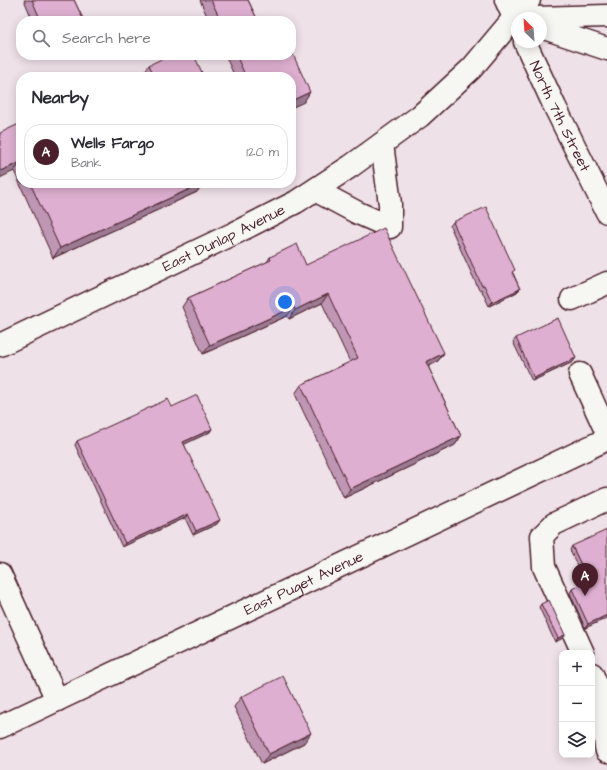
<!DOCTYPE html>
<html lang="en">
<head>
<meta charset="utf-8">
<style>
  body { margin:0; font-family:"Architects Daughter",sans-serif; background:#f2f2f3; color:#2b2b33 }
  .controls { position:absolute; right:12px; bottom:12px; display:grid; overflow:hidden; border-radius:8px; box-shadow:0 2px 10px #0003 }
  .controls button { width:36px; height:36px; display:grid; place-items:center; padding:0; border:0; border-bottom:1px solid #e1e1e2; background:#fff; color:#2b2b33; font:20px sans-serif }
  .compass { position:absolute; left:511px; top:12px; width:36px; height:36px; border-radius:50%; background:#fff; box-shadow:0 2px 10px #0003; rotate:335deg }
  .you { position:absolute; left:285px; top:302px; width:14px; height:14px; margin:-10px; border:3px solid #fff; border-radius:50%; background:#1a73e8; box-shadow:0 0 0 6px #1a73e833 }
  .badge { display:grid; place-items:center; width:26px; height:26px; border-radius:50%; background:#4a1f2b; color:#fff; font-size:13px; font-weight:700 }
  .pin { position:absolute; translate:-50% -33px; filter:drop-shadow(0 1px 2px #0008) }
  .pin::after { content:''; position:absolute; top:21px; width:14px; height:12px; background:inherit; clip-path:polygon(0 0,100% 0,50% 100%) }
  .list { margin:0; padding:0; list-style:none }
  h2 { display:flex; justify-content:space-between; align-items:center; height:52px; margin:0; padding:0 16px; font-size:17px }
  h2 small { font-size:13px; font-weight:400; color:#7c7c81 }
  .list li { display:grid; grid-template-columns:26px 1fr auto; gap:12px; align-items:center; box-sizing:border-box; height:56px; margin:0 8px 8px; padding:0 8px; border:1px solid #e1e1e2; border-radius:16px }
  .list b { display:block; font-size:15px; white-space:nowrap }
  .list p { margin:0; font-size:13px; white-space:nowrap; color:#7c7c81 }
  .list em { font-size:13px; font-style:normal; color:#7c7c81 }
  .icon { flex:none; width:22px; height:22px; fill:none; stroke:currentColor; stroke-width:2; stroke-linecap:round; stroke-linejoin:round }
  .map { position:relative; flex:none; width:607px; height:770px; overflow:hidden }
  .search { position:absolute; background:#fff; box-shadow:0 2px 10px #0003; left:16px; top:16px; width:280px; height:44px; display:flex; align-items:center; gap:10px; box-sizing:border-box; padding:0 14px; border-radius:16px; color:#7c7c81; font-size:15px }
  .panel { position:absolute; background:#fff; box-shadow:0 2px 10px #0003; left:16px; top:72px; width:280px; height:116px; border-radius:16px }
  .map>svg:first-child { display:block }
</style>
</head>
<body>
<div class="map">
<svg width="607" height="770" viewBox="0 0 607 770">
  <rect width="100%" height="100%" fill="#efe1e8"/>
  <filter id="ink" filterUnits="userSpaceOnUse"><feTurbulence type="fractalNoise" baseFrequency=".025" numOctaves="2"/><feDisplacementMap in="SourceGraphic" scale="8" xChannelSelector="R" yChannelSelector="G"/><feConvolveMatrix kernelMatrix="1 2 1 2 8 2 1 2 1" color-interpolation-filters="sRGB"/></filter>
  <g filter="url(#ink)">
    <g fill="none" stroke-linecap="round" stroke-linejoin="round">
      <g stroke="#4a1f2b" stroke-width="25">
        <g id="minor">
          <path d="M535,18L607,16"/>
          <path d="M541,27L607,49"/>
          <path d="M315,190L358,213L390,227V204L382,144"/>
          <path d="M572,299L607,283"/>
          <path d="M580,374L607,433"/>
          <path d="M0,574L57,700"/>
          <path d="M583,653L544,567L542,536L554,524L607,499"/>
          <path d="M592,674C597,686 603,699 605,713C606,726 603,738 607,751"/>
          <path id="s1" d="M0,727L607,439"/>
        </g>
      </g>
      <g stroke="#4a1f2b" stroke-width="25">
        <g id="major">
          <path d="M506,0L517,24"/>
          <path id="s2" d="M525,42L555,107L607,212"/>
          <path id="s3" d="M0,345L235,233L296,202L351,166L420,116L472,68L529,0"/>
        </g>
      </g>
      <use href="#minor" stroke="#f6f6f2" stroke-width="22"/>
      <use href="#major" stroke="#f6f6f2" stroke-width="22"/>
    </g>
    <g fill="#bf96b3" stroke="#4a1f2b">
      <path d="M24,0H74L84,21H33Z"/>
      <path d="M200,0H248L258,21H209Z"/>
      <path d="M225,55H291L304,102L291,77H235Z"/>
      <path d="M149,65L204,77H144L143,74Z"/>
      <path d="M21,123V183H203L197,192L53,258L14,171Z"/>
      <path d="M453,222L513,273L520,289L517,292L489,306L481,289L479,290L450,226Z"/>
      <path d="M270,257L306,265L444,353L437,362L428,366L461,436L455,445L344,498L295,394L301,385L350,362L322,303L289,319L287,316L203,354L182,307L188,298L267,262Z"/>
      <path d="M516,338L573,362L532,381L513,342Z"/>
      <path d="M172,407L210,432L184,444L217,524L193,535L185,518L122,547L75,445L77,441Z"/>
      <path d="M572,546L607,618L585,628L570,593L572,589L585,583L570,550Z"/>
      <path d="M541,604L565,635L563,638L555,642L539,607Z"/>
      <path d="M241,697L304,743L262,764L234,707Z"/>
    </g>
    <g fill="#9b7a92" stroke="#4a1f2b">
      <path d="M310,92L304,102L291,108V101Z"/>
      <path d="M21,162L14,171L0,178V171Z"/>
      <path d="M203,183L197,192L53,258L60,248Z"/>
      <path d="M520,289L517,292L489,306L492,302Z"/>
      <path d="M328,294L322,303L289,319L295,310Z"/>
      <path d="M294,307L287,316L203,354L210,345Z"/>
      <path d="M444,353L437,362L420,371L426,362Z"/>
      <path d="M576,358L573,362L532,381L534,378Z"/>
      <path d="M212,429L210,432L181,446L183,442Z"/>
      <path d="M461,436L455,445L344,498L350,489Z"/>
      <path d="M188,514L185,518L122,547L125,543Z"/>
      <path d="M220,520L217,524L193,535L196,531Z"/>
      <path d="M607,615V618L585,628L588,624Z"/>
      <path d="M565,635L563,638L555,642L558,638Z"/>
      <path d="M311,733L304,743L262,764L269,754Z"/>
    </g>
    <g fill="#deafd0" stroke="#4a1f2b">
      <path d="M32,0H74L84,21H41Z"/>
      <path d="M211,0H248L258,21H221Z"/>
      <path d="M291,50L310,92L291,101V77H246L236,55H291Z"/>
      <path d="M170,55H194L204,77H155L149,65Z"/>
      <path d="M21,123V162L0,171V133Z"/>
      <path d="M30,183H203L60,248Z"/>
      <path d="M486,207L515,270L512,272L520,289L492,302L484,285L482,286L453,222Z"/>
      <path d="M384,228L444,353L426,362L461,436L350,489L301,385L358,358L328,294L295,310L294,307L210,345L188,298L271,260L270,257L297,244L306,265Z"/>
      <path d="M558,318L576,358L534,378L516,338Z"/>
      <path d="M197,395L212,429L183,442L220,520L196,531L188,514L125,543L77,441L168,399L172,407Z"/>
      <path d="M607,530V615L588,624L572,589L589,581L572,546Z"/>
      <path d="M549,600L565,635L558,638L541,604Z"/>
      <path d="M283,676L311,733L269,754L241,697Z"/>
    </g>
  </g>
  <g text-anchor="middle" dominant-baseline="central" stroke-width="3" stroke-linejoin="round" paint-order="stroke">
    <g font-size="15" fill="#4a1f2b" stroke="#f6f6f2">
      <text stroke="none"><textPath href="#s2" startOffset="82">North 7th Street</textPath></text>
      <text stroke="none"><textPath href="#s3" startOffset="248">East Dunlap Avenue</textPath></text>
      <text stroke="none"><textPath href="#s1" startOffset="336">East Puget Avenue</textPath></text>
    </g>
  </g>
</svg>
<div class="controls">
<button>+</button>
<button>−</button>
<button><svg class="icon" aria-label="layers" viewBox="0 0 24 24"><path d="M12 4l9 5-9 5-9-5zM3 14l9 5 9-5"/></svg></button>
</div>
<svg class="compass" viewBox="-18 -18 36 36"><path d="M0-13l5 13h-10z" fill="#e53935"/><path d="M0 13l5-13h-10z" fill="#7c7c81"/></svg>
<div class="you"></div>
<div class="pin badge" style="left:585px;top:596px">A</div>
<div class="search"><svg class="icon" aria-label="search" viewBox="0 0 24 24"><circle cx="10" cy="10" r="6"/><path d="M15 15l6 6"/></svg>Search here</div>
<section class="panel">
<h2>Nearby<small></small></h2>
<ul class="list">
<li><span class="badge">A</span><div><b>Wells Fargo</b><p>Bank</p></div><em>120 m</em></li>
</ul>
</section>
</div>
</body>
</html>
